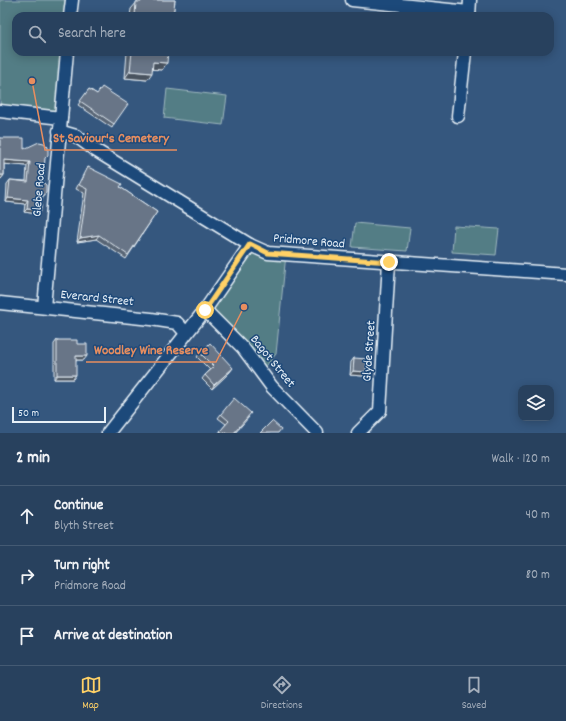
<!DOCTYPE html>
<html lang="en">
<head>
<meta charset="utf-8">
<style>
  body { margin:0; font-family:Dekko,sans-serif; background:#304864; color:#f1f3f6 }
  .controls { position:absolute; right:12px; bottom:12px; display:grid; overflow:hidden; border-radius:8px; box-shadow:0 2px 10px #0003 }
  .controls button { width:36px; height:36px; display:grid; place-items:center; padding:0; border:0; border-bottom:1px solid #445a73; background:#28415e; color:#f1f3f6; font:20px sans-serif }
  .scale { position:absolute; left:12px; bottom:10px; width:94px; box-sizing:border-box; padding-left:4px; border:2px solid #e8f1f8; border-top:0; font-size:11px; line-height:14px; white-space:nowrap; color:#e8f1f8; -webkit-text-stroke:3px #1f4a7a; paint-order:stroke }
  .stop { position:absolute; width:12px; height:12px; margin:-9px; border:3px solid #ffd166; border-radius:50%; background:#fff }
  .stop.end { background:#ffd166; border-color:#fff; box-shadow:0 1px 4px #0008 }
  .list { margin:0; padding:0; list-style:none }
  h2 { display:flex; justify-content:space-between; align-items:center; height:52px; margin:0; padding:0 16px; font-size:17px }
  h2 small { font-size:13px; font-weight:400; color:#a5afbc }
  .list li { display:grid; grid-template-columns:26px 1fr auto; gap:12px; align-items:center; box-sizing:border-box; height:60px; padding:0 16px; border-top:1px solid #445a73 }
  .list b { display:block; font-size:15px; white-space:nowrap }
  .list p { margin:0; font-size:13px; white-space:nowrap; color:#a5afbc }
  .list em { font-size:13px; font-style:normal; color:#a5afbc }
  .icon { flex:none; width:22px; height:22px; fill:none; stroke:currentColor; stroke-width:2; stroke-linecap:round; stroke-linejoin:round }
  .map { position:relative; flex:none; width:566px; height:433px; overflow:hidden }
  .search { position:absolute; background:#28415e; box-shadow:0 2px 10px #0003; left:12px; right:12px; top:12px; height:44px; display:flex; align-items:center; gap:10px; box-sizing:border-box; padding:0 14px; border-radius:12px; color:#a5afbc; font-size:15px }
  .sheet { height:232px; background:#28415e }
  nav { display:flex; justify-content:space-around; align-items:center; box-sizing:border-box; height:56px; border-top:1px solid #445a73; background:#28415e; font-size:11px; color:#a5afbc }
  nav a { display:grid; justify-items:center; gap:2px }
  nav .on { color:#ffd166 }
  .map>svg:first-child { display:block }
</style>
</head>
<body>
<div class="map">
<svg width="566" height="433" viewBox="0 0 566 433">
  <rect width="100%" height="100%" fill="#35577e"/>
  <filter id="ink" filterUnits="userSpaceOnUse"><feTurbulence type="fractalNoise" baseFrequency=".025" numOctaves="2"/><feDisplacementMap in="SourceGraphic" scale="8" xChannelSelector="R" yChannelSelector="G"/><feConvolveMatrix kernelMatrix="1 2 1 2 8 2 1 2 1" color-interpolation-filters="sRGB"/></filter>
  <g filter="url(#ink)">
    <g fill="#537d85" stroke="#9eb7be">
      <path d="M0,0H72L70,16H16V52H67L61,118L0,111Z"/>
      <path d="M167,89L227,96L223,125L164,118Z"/>
      <path d="M355,223L410,228L407,251L352,247Z"/>
      <path d="M454,226L499,229L496,255L452,252Z"/>
      <path d="M250,245L286,254L276,354L261,372L205,310Z"/>
    </g>
    <g fill="none" stroke-linecap="round" stroke-linejoin="round">
      <g stroke="#e8f1f8" stroke-width="15">
        <g id="minor">
          <path d="M352,0L469,12"/>
          <path d="M70,16L72,0"/>
          <path d="M469,16L470,0"/>
          <path d="M0,111L61,118"/>
          <path d="M458,116L465,52"/>
          <path d="M59,131L76,136L95,150L250,245L268,253L566,274"/>
          <path d="M0,303L151,319L177,323L186,333"/>
          <path d="M44,307L67,52"/>
          <path d="M205,310L243,348L272,387L317,433"/>
          <path d="M108,433L205,310L250,245"/>
          <path d="M358,433L380,411L389,262"/>
        </g>
      </g>
      <use href="#minor" stroke="#1f4a7a" stroke-width="12"/>
    </g>
    <g fill="#596574" stroke="#e8f1f8">
      <path d="M137,0H175L173,16H130L131,9L137,2Z"/>
      <path d="M127,52H170L168,54L162,70L152,69L147,80L125,78Z"/>
      <path d="M89,89L97,94L114,124L112,128L78,105Z"/>
      <path d="M0,138L45,159L44,160L43,182V197L42,198L38,214L24,212L25,204L6,202L7,184L10,180L26,181L27,166L4,164V175L1,179Z"/>
      <path d="M88,167L120,187L157,212L126,259L96,239L77,242L84,193L76,189L85,171Z"/>
      <path d="M57,340L77,344L84,360H76L73,379H54V344Z"/>
      <path d="M200,353L230,372L212,389L202,379L205,375L210,370L197,357Z"/>
      <path d="M354,358L366,372L363,376L350,375L351,362Z"/>
      <path d="M221,414L249,417L235,433H219L226,424L218,418Z"/>
    </g>
    <g fill="#49525e" stroke="#e8f1f8">
      <path d="M153,62L167,63L162,70L148,69Z"/>
      <path d="M130,71L152,73L147,80L125,78Z"/>
      <path d="M4,160L30,162L27,166L2,164Z"/>
      <path d="M0,175H4L1,179H0Z"/>
      <path d="M8,198L28,200L25,204L6,202Z"/>
      <path d="M27,209L41,210L38,214L24,212Z"/>
      <path d="M99,235L96,239L77,242L80,238Z"/>
      <path d="M76,356H87L84,360H73Z"/>
      <path d="M233,368L230,372L212,389L214,385Z"/>
      <path d="M353,371L366,372L363,376L350,375Z"/>
      <path d="M57,375H76L73,379H54Z"/>
    </g>
    <g fill="#687587" stroke="#e8f1f8">
      <path d="M141,0H175L173,16H135L136,2H141Z"/>
      <path d="M132,52H168L167,63L153,62L152,73L130,71Z"/>
      <path d="M102,87L128,104L114,124L80,101L89,89L97,94Z"/>
      <path d="M0,138H24V149L39,142L44,143L48,147V155L45,158L43,182L46,185V193L42,196L41,210L27,209L28,200L8,198L10,180L28,182L30,162L4,160V175H0Z"/>
      <path d="M88,167L122,184L120,187L157,212L128,255L99,235L80,238L87,189L79,185Z"/>
      <path d="M57,340H77V344H87V356H76V375H57Z"/>
      <path d="M210,343L233,368L214,385L205,375L214,367L200,353Z"/>
      <path d="M354,358L367,359L366,372L353,371Z"/>
      <path d="M234,398L251,413L234,433H223L220,431L229,421L221,414Z"/>
      <path d="M272,421L281,429L278,433H260Z"/>
    </g>
  </g>
  <g fill="none" stroke-linecap="round" stroke-linejoin="round" filter="url(#ink)">
    <path stroke="#ffd166" stroke-width="5" d="M205,310L250,244L268,253L389,262"/>
  </g>
  <g text-anchor="middle" dominant-baseline="central" stroke-width="3" stroke-linejoin="round" paint-order="stroke">
    <g font-size="13" fill="#e8f1f8" stroke="#1f4a7a">
      <text transform="translate(40 190) rotate(-85)">Glebe Road</text>
      <text transform="translate(309 242) rotate(5)">Pridmore Road</text>
      <text transform="translate(97 299) rotate(6)">Everard Street</text>
      <text transform="translate(370 351) rotate(-86)">Glyde Street</text>
      <text transform="translate(272 362) rotate(51)">Bagot Street</text>
    </g>
  </g>
  <path fill="none" stroke="#e88e5f" stroke-width="1.5" d="M32 81L45 150H177M244 307L216 362H86"/>
  <g fill="#e88e5f" stroke="#1f4a7a" stroke-width="1.5">
    <circle cx="32" cy="81" r="4"/>
    <circle cx="244" cy="307" r="4"/>
  </g>
  <g font-size="14" text-anchor="middle" font-weight="bold" fill="#e88e5f" stroke="#1f4a7a" stroke-width="3" stroke-linejoin="round" paint-order="stroke">
    <text x="111" y="142">St Saviour's Cemetery</text>
    <text x="151" y="354">Woodley Wine Reserve</text>
  </g>
</svg>
<div class="controls">
<button><svg class="icon" aria-label="layers" viewBox="0 0 24 24"><path d="M12 4l9 5-9 5-9-5zM3 14l9 5 9-5"/></svg></button>
</div>
<div class="scale">50 m</div>
<div class="stop" style="left:205px;top:310px"></div>
<div class="stop end" style="left:389px;top:262px"></div>
<div class="search"><svg class="icon" aria-label="search" viewBox="0 0 24 24"><circle cx="10" cy="10" r="6"/><path d="M15 15l6 6"/></svg>Search here</div>
</div>
<section class="sheet">
<h2>2 min<small>Walk · 120 m</small></h2>
<ul class="list">
<li><svg class="icon" aria-label="ahead" viewBox="0 0 24 24"><path d="M12 20V5M6 11l6-6 6 6"/></svg><div><b>Continue</b><p>Blyth Street</p></div><em>40 m</em></li>
<li><svg class="icon" aria-label="right" viewBox="0 0 24 24"><path d="M7 20v-9h11M14 6l5 5-5 5"/></svg><div><b>Turn right</b><p>Pridmore Road</p></div><em>80 m</em></li>
<li><svg class="icon" aria-label="arrive" viewBox="0 0 24 24"><path d="M6 21V4h12l-3 4 3 4H6"/></svg><div><b>Arrive at destination</b></div></li>
</ul>
</section>
<nav>
<a class="on"><svg class="icon" aria-label="map" viewBox="0 0 24 24"><path d="M3 6l6-2 6 2 6-2v14l-6 2-6-2-6 2zM9 4v14M15 6v14"/></svg>Map</a>
<a><svg class="icon" aria-label="directions" viewBox="0 0 24 24"><path d="M12 3l9 9-9 9-9-9zM9 14v-3h6M13 9l2 2-2 2"/></svg>Directions</a>
<a><svg class="icon" aria-label="saved" viewBox="0 0 24 24"><path d="M7 4h10v16l-5-4-5 4z"/></svg>Saved</a>
</nav>
</body>
</html>
